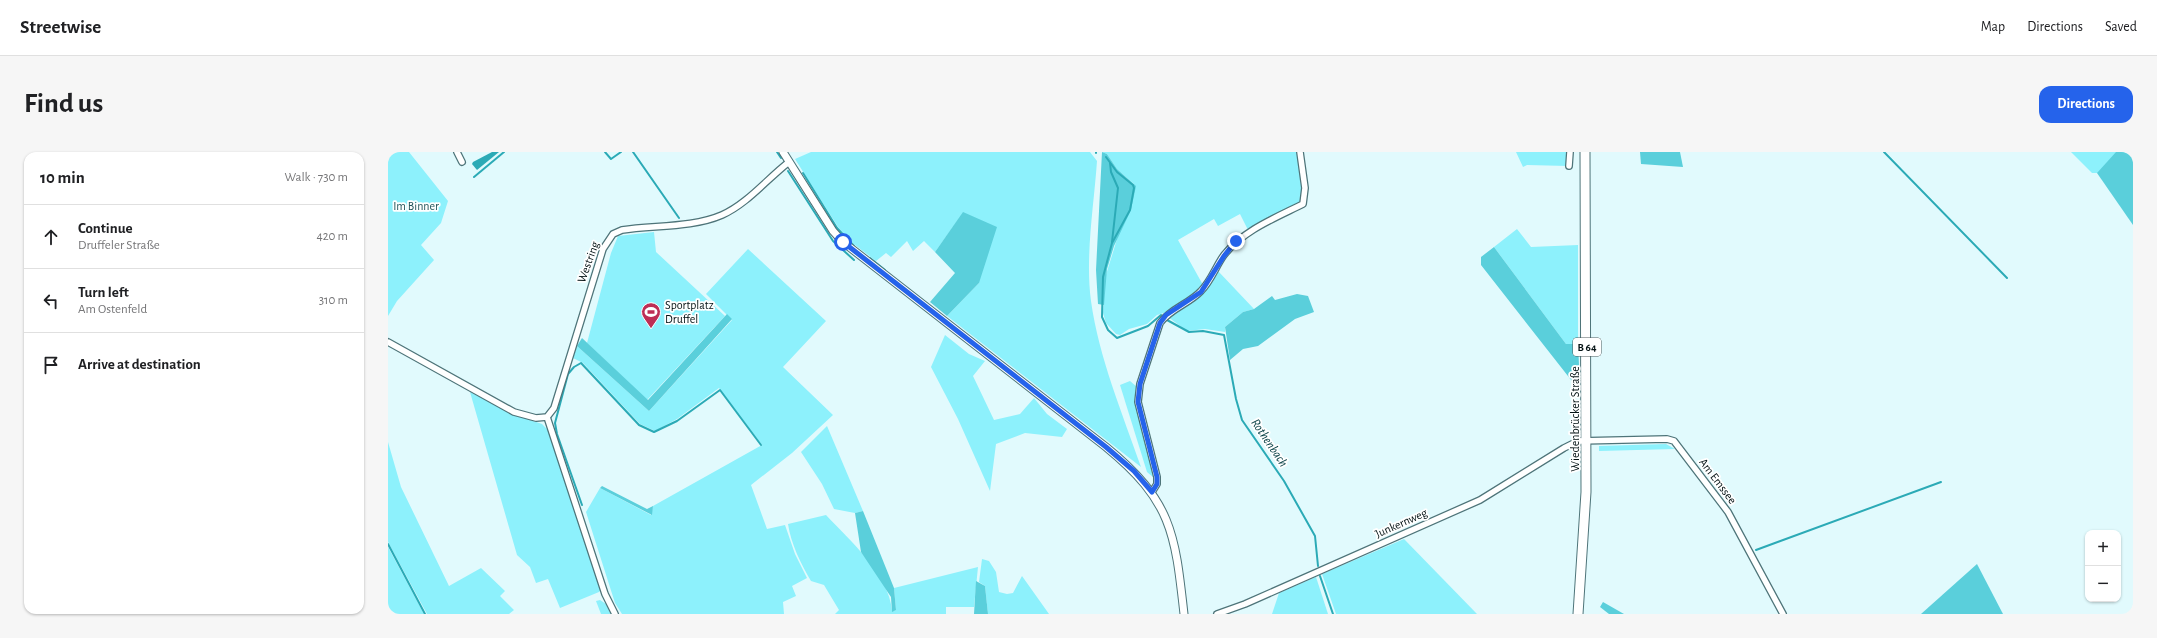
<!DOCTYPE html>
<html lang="en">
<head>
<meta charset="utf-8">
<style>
  body { margin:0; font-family:"Alegreya Sans",sans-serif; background:#f6f6f6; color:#202124 }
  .controls { position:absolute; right:12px; bottom:12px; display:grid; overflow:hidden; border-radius:8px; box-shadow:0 1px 3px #0004 }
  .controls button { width:36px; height:36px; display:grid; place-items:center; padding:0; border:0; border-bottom:1px solid #e0e0e0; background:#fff; color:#202124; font:20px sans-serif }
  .stop { position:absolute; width:12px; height:12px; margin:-9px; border:3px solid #2563eb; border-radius:50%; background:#fff }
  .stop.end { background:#2563eb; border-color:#fff; box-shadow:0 1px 4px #0008 }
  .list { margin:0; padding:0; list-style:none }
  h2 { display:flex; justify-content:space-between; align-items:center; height:52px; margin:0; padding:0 16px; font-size:17px }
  h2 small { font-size:13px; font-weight:400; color:#757577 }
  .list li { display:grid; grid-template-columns:26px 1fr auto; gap:12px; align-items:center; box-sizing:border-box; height:64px; padding:0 16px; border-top:1px solid #e0e0e0 }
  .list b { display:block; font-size:15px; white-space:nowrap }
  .list p { margin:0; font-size:13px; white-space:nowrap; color:#757577 }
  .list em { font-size:13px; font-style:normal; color:#757577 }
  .icon { flex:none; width:22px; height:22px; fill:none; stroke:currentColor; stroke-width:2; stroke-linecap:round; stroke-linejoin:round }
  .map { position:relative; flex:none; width:1745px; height:462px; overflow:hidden; border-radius:12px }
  header { display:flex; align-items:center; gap:24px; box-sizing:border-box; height:56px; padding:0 20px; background:#fff; border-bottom:1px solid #e0e0e0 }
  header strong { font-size:19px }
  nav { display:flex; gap:22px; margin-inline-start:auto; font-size:14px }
  .intro { display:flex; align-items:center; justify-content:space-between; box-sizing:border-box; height:96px; padding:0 24px }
  h1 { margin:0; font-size:28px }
  .button { padding:10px 18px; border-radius:12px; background:#2563eb; color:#fff; font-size:14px; font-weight:700 }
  main { display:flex; gap:24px; padding:0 24px }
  aside { flex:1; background:#fff; border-radius:12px; box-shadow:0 1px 3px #0004 }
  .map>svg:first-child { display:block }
</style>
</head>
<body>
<header>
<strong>Streetwise</strong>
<nav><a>Map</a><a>Directions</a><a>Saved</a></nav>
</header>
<div class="intro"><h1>Find us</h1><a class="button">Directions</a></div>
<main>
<aside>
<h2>10 min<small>Walk · 730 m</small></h2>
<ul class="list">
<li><svg class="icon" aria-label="ahead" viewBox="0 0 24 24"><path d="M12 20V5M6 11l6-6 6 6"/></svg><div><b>Continue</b><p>Druffeler Straße</p></div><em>420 m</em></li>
<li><svg class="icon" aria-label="left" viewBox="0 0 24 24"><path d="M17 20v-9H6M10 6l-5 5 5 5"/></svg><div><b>Turn left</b><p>Am Ostenfeld</p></div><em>310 m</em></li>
<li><svg class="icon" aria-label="arrive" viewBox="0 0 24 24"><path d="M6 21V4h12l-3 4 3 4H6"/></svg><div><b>Arrive at destination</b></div></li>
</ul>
</aside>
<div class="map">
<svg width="1745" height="462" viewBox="0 0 1745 462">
  <rect width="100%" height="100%" fill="#e1fafd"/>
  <g fill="#8df1fc">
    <path d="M0,0H21L60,49L53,71L33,93L46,108L9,149L0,164Z"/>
    <path d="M423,0H702L709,9C706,53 697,105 703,149C711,206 734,260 753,315L559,164L591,131L575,61L547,100L536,89L525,99L519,89L503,105L498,101L488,109L463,90L450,75L407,7Z"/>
    <path d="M714,0H910L914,43L912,49L906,54L860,78L852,62L830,74L826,67L790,88L815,133L810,139L776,161L769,163L759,172L741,177L732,183L728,182L718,171L715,161L717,126L746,32L729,17L719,2Z"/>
    <path d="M1128,0H1180V14L1139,13L1135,15Z"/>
    <path d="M1683,0H1745L1710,21H1704Z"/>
    <path d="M1129,77L1143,95L1190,93V192H1178L1106,95Z"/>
    <path d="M266,80L268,100L337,164L259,248L199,191L223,101L230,84Z"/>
    <path d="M360,97L438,169L395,215L445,263L404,301L363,333L379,377L397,373L407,402L419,426L404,434L408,444L395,450L396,462H234L227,451L198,360L212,336L263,363L265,354L374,293L331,236L289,267L267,279L252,272L195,211L185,206L189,194L261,259L344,168L318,142Z"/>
    <path d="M830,119L866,157L855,160L837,175V180L817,177L799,179L780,165L814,142Z"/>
    <path d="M557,183L581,202L597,209L585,224L606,268L632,262L646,246L659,262L679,277L674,285L637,281L608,292L602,339L570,267L543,215Z"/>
    <path d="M742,229L749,235L767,325H765L759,320L732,233Z"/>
    <path d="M82,240L125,262L154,272L160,278L213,438L211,440L172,456L160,427L148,431L142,415L129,403Z"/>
    <path d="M439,274L475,359L467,361L446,357L434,332L413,300Z"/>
    <path d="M0,290L13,335L61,434L93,416L117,439L112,444L126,458L121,462H39L0,390Z"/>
    <path d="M1278,292L1287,297L1211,299V294Z"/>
    <path d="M438,363C462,389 501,422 504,459L508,458L506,436L590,415L586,455H558V462H447L451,458L436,433L423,429C413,412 403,392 400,372Z"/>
    <path d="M1016,387L1089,462H948L934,422Z"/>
    <path d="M0,395L36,462H0Z"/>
    <path d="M594,407L601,409L608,420L611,440L619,442L625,441L634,424L661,462H600L597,434L591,430Z"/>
    <path d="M928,425L940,462H884L891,441Z"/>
    <path d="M212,448L218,452L223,462H213L208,449Z"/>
  </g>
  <g fill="#5acfdb">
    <path d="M714,0L719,2L729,17L748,34L743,58L726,94L719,117L716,153L710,152L708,118Z"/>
    <path d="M1252,0H1292L1295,15L1253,12Z"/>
    <path d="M1728,0H1745V73L1709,21Z"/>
    <path d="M575,60L609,75L591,131L559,164L542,150L567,121L547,100Z"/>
    <path d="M1106,95L1178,192H1190L1192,234L1187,233L1093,113V105Z"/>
    <path d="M909,142L920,144L926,160L907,167L870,194L855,197L842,208L837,175L855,160L866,157L884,144L887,148Z"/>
    <path d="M339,162L344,167L261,259L189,194L194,186L260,248Z"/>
    <path d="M214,334L259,357L265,354L264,363L212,336Z"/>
    <path d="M475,359L506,436L508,458L504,460L503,445L473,400L467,361Z"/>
    <path d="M1589,412L1615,462H1533Z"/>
    <path d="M588,429L597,434L600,462H586Z"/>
    <path d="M1215,450L1236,462H1221L1212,455Z"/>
  </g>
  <path fill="#2baab6" d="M104,0H111L89,18L84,12L85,10Z"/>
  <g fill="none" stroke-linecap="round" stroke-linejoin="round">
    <g stroke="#2baab6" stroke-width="2">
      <path d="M217,0L223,7L233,0"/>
      <path d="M245,0L291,66"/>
      <path d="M389,0L393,6"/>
      <path d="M708,0V1"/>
      <path d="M1496,0L1619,126"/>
      <path d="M718,5L729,20L745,33L746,36L742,58L724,91L715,125L714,165L720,178L729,186L760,174L773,163"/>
      <path d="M722,11L723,20L730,36L724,90"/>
      <path d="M400,19L445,89L466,108"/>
      <path d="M415,21L449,76L466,94"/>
      <path d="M86,25L116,0"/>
      <path d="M482,106L497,118"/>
      <path d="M779,168L801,180L815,179L836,183L848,247L854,268L896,329L927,384L930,414"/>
      <path d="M194,353L169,282L167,271L180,222L186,215L193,211L251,273L266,280L289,269L332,238L373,293"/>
      <path d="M0,392L37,462"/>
      <path d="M1368,398L1553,330"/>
      <path d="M932,424L945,462"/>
    </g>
    <g stroke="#4e7479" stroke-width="8">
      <g id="minor">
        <path d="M69,0L74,10"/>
        <path d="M1181,14L1182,0"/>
        <path d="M0,190L126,260L148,266L159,265L166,256L215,97L225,82L234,78C266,73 304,76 334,63C359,52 379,27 401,10"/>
        <path d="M159,265L217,442L227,462"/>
        <path d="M764,340L769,332V325L750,250L752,232L772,171C783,156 801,152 813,139C823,129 828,114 836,103C856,78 887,66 915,52L917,36L912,0"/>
        <path d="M829,462L857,452L1092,348L1176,296L1190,289L1279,287L1286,289L1340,360L1395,462"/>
      </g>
    </g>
    <g stroke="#4e7479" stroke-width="9">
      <path id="tertiary" d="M395,0L445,79L455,90L718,295C784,349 787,381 796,462"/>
    </g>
    <g stroke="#4e7479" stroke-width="11">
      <path id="primary" d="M1190,462L1198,340L1197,0"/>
    </g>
    <use href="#minor" stroke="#fff" stroke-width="5.5"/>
    <use href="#tertiary" stroke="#fff" stroke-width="7"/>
    <use href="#primary" stroke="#fff" stroke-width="9"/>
  </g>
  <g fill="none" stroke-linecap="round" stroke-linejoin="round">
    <path stroke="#2563eb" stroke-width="5" d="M455,90L718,295L746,319L764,340L769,332V325L750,250L752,232L772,171L778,163L813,140L836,104L848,89"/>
  </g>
  <defs>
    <g id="stadium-pin" transform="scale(1)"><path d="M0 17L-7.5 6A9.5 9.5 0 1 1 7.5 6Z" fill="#bd2e55" stroke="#fff"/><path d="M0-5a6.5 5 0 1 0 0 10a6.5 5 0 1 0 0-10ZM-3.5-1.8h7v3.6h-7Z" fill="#fff"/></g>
  </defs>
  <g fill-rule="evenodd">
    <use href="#stadium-pin" x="263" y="160"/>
  </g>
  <g text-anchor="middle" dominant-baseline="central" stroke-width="3.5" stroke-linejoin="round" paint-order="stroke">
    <rect fill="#fff" stroke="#4f595a" stroke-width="1" x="1185" y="186" width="28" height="18" rx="3"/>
    <g font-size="11" font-weight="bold" fill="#041214">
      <text x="1199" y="195">B 64</text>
    </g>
    <g font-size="12" fill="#23555b" stroke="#fff">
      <text x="28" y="54">Im Binner</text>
    </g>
    <g font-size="12" fill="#041214" stroke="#fff">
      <text transform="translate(200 110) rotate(-70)">Westring</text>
      <text transform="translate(1187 267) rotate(-90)">Wiedenbrücker Straße</text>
      <text transform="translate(1330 329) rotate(53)">Am Emssee</text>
      <text transform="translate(1013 371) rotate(-24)">Junkernweg</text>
    </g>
    <g font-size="12" fill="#041214" stroke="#fff" text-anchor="start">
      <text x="277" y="153">Sportplatz<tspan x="277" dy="14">Druffel</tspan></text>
    </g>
    <g font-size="13" font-style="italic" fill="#013b40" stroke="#fff">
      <text transform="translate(881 291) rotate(56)">Rothenbach</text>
    </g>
  </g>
</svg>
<div class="controls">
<button>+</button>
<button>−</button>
</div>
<div class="stop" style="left:455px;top:90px"></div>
<div class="stop end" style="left:848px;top:89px"></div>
</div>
</main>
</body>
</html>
